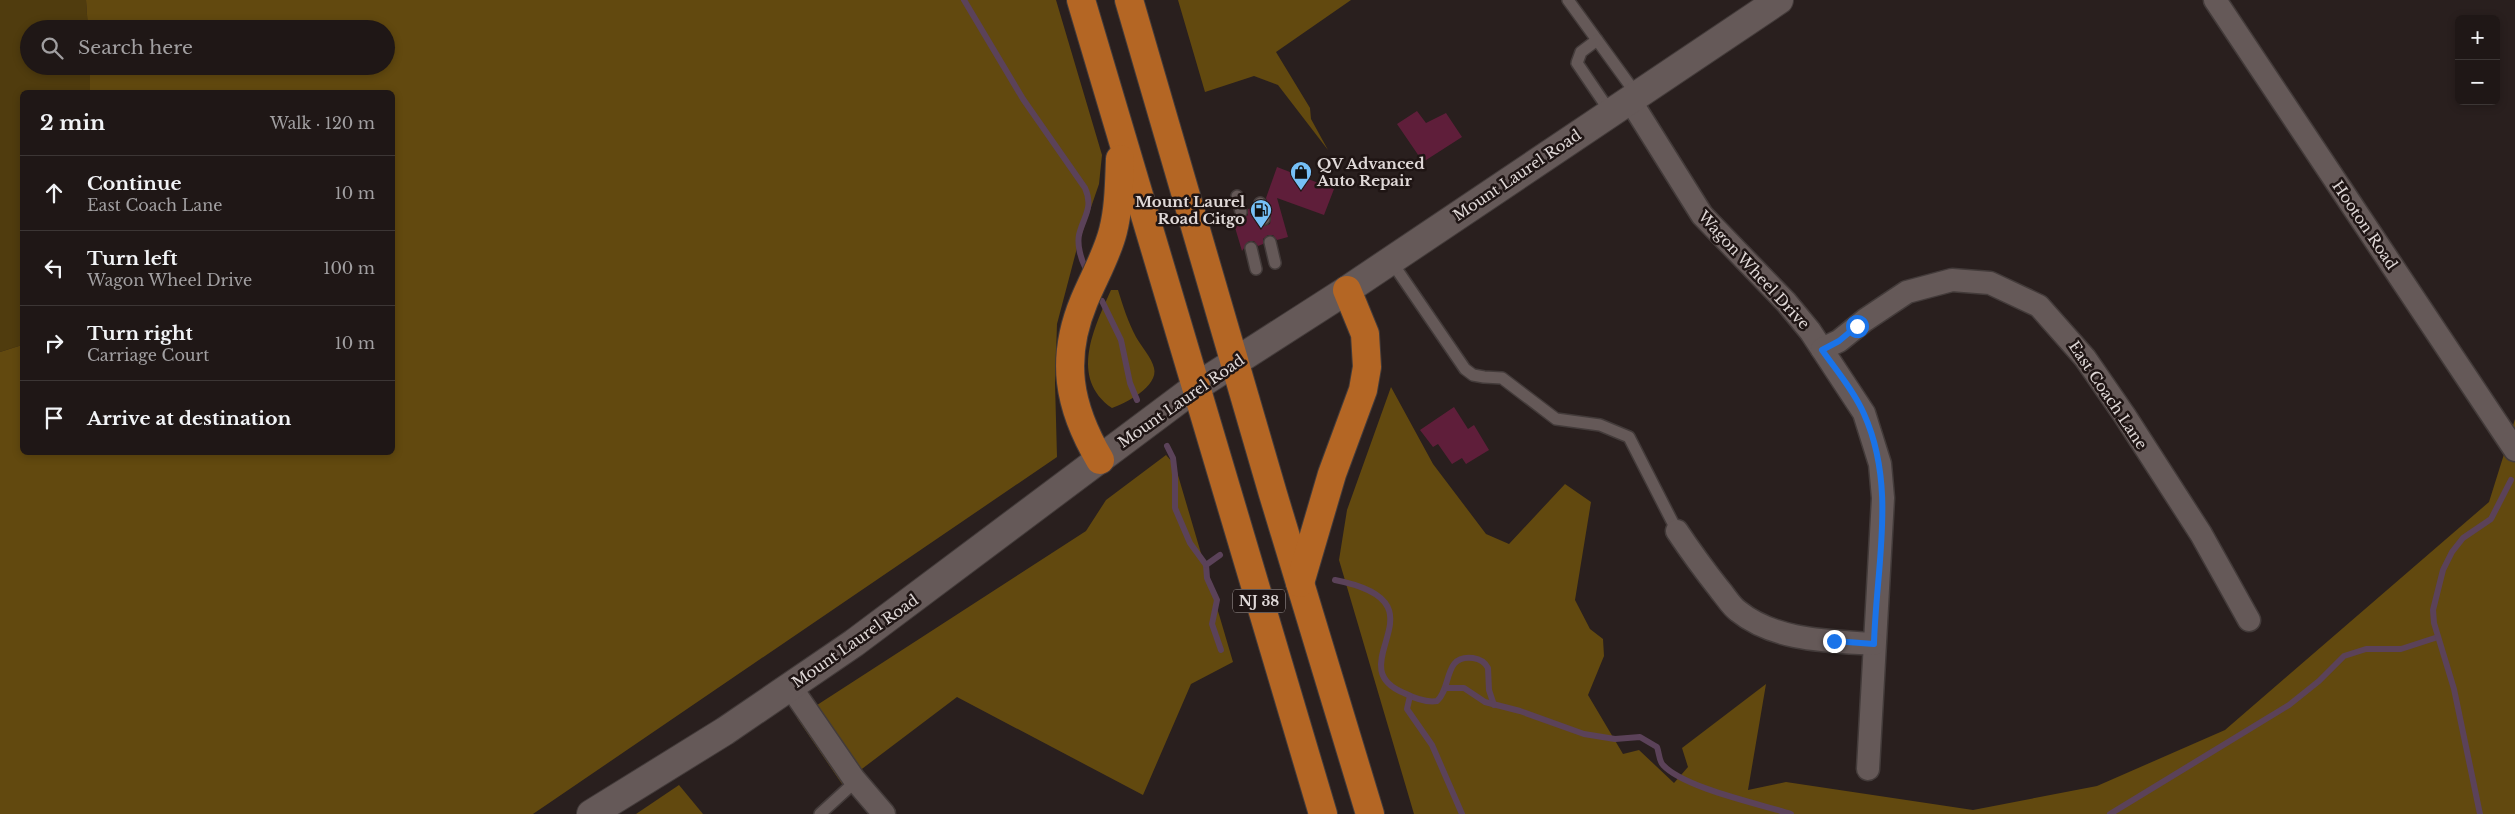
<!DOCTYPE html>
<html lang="en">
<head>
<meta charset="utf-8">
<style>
  body { margin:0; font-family:"Libre Baskerville",serif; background:#2c2423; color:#f1f3f6 }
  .controls { position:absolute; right:15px; top:15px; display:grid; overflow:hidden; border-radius:8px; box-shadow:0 2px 8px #0003 }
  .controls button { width:45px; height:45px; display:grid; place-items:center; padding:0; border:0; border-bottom:1px solid #3c3635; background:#1f1716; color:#f1f3f6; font:25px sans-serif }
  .stop { position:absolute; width:15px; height:15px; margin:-11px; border:4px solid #1a73e8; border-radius:50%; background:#fff }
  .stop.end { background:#1a73e8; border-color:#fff; box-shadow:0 1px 5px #0008 }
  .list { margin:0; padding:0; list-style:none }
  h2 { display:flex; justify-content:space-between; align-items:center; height:65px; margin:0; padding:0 20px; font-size:21px }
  h2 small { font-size:16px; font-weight:400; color:#a19fa1 }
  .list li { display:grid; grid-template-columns:32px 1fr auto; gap:15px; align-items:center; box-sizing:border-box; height:75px; padding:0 20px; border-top:1px solid #3c3635 }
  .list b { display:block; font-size:19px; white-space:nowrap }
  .list p { margin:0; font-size:16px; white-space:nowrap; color:#a19fa1 }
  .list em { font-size:16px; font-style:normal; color:#a19fa1 }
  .icon { flex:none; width:28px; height:28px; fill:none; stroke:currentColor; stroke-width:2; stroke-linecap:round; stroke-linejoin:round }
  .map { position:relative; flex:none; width:2515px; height:814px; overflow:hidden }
  .search { position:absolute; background:#1f1716; box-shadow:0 2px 8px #0003; left:20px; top:20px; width:375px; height:55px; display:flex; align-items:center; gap:12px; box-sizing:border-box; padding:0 18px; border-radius:28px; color:#a19fa1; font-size:19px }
  .panel { position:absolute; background:#1f1716; box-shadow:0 2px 8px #0003; left:20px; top:90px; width:375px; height:365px; border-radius:8px }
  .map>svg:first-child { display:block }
</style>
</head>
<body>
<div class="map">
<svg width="2515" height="814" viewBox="0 0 2515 814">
  <rect width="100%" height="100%" fill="#291f1e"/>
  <path fill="#503c0e" d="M0,0H86L88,29H29V66H90V92H22V345L0,352Z"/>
  <g fill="#62490f">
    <path d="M86,0H1056L1102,155L1099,184L1077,248L1057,324L1055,383L1057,457L533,814H0V352L22,345V452H392V92H90V66H386V29H88Z"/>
    <path d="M1178,0H1351L1276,52L1310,108L1311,119L1328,150L1278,85L1254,76L1205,92Z"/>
    <path d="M1111,290H1118C1123,306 1128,322 1136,337C1141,346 1152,358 1154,368C1159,386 1125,404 1112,408C1069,378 1094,328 1111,290Z"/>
    <path d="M1391,387L1433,464L1486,534L1509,544L1565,484L1591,502L1575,600L1590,629L1603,639L1604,656L1588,695L1623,754L1639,750L1674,783L1688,767L1682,748L1766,684L1748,790L1786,782L1973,810L2097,786L2225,730L2489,502L2515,419V814H1414L1339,560L1347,510Z"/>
    <path d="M1166,455L1175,465L1233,662L1191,684L1143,795L957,697L842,784L797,718L1086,531L1106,500Z"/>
    <path d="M679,785L703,814H636Z"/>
  </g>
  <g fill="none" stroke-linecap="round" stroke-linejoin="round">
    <g stroke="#5b4259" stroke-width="6">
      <path d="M964,0L1023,99L1085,188C1094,208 1083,217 1079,235C1077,245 1081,259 1085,267"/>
      <path d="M1102,301L1121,340L1130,383L1137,400"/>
      <path d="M1167,446L1173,458L1175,475V508L1190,543L1206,565L1207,578L1217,600L1212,624L1221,650"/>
      <path d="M1206,565L1220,555"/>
      <path d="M1335,580C1452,603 1336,665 1404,693C1414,698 1426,703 1437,701C1452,688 1443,654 1473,658C1480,659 1485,662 1488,668L1489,690L1494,705"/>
      <path d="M1446,688H1464L1485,702L1520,711L1584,734L1615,739L1640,737L1657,747C1659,752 1659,761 1663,765C1684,788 1760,804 1791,814"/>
      <path d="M1410,696L1407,709L1432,745L1462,814"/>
      <path d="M2110,814L2289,705L2319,681L2344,656L2366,649H2401L2438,637"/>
      <path d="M2480,814L2454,689L2434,623L2433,610L2443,570L2452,552L2463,538L2491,519L2511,480"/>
    </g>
  </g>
  <g fill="#5f1e3a">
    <path d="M1417,111L1426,123L1446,113L1462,137L1423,162L1397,124Z"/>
    <path d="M1277,167L1334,189L1324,215L1277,198L1288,237L1277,240L1273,235H1268L1263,239V244L1258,246L1254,241H1249L1242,251L1231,214L1243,219L1248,215V209L1253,208L1259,225L1265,226L1270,224L1271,217L1266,198Z"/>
    <path d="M1454,407L1468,429L1474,425L1489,450L1466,464L1462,458L1452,464L1438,444L1433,447L1420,430Z"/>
  </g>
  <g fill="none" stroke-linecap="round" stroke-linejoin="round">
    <g stroke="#433b3a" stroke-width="14">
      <g id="service">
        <path d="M1568,0L1637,95"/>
        <path d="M1597,40L1581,52L1577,63L1611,113"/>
        <path d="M1237,196L1241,212"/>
        <path d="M1260,203L1264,219"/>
        <path d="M1270,242L1275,263"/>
        <path d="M1251,248L1256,269"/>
        <path d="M1391,261L1465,369L1473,375L1484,377L1502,378L1556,419L1600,425L1629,437L1677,531"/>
        <path d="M820,814L856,781"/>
      </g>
    </g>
    <g stroke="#433b3a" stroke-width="25">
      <g id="minor">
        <path d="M2215,0L2515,450"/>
        <path d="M1630,100L1702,215L1786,302L1810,331L1864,413L1880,464L1883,498L1868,769"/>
        <path d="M1822,349L1839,341L1865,320L1907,292L1952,280L1990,283L2039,306L2085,358L2125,416L2201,534L2249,620"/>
        <path d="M1677,531C1691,552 1705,571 1720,590C1726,597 1731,606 1738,611C1775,641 1829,641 1874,644"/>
        <path d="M790,686L854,779L884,814"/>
      </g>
    </g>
    <g stroke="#433b3a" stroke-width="30">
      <path id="secondary" d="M591,814L725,731L854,643L1196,387L1347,290L1779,0"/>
    </g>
    <g stroke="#433b3a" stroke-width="30">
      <g id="trunk">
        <path d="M1081,0L1323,814"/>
        <path d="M1129,0L1273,494L1370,814"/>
        <path d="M1100,460C1068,406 1060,359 1084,301C1094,277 1107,255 1113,231C1119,207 1119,183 1120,159"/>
        <path d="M1300,583L1332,474L1363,390L1367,367L1365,334L1347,290"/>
      </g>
    </g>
    <use href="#service" stroke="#655958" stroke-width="11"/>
    <use href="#minor" stroke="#655958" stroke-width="22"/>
    <use href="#secondary" stroke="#655958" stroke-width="28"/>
    <use href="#trunk" stroke="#b46624" stroke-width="28"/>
  </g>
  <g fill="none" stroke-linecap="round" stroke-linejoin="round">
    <path stroke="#1a73e8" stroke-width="6" d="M1834,641L1874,644C1876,567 1897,487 1864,414C1854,391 1836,370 1822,350L1839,341L1857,326"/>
  </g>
  <defs>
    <g id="shop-pin" transform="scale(1.125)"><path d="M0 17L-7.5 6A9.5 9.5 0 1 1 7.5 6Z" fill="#76c0f7" stroke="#1f1514"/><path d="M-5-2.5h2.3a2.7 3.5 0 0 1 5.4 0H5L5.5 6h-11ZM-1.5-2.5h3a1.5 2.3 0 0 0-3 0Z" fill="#111"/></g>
    <g id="fuel-pin" transform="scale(1.125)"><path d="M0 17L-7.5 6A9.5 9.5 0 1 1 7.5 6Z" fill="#76c0f7" stroke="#1f1514"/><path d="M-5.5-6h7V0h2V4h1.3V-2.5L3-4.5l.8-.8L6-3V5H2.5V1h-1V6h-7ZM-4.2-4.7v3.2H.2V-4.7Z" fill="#111"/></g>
  </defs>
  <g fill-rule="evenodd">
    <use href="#shop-pin" x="1301" y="172"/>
    <use href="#fuel-pin" x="1261" y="210"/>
  </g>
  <g text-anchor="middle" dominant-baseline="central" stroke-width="5" stroke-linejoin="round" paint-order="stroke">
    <rect fill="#1f1514" stroke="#a69e9d" stroke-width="1" x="1233" y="589.5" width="52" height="23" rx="4"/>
    <g font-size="14" font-weight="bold" fill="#e0d9d8">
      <text x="1259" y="601">NJ 38</text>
    </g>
    <g font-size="15" font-weight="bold" fill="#e0d9d8" stroke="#1f1514" text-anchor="start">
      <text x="1317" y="163">QV Advanced<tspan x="1317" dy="17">Auto Repair</tspan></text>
      <text x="1245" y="201" text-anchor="end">Mount Laurel<tspan x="1245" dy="17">Road Citgo</tspan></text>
    </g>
    <g font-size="15" fill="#e0d9d8" stroke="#1f1514">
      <text transform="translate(1517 175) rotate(-34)">Mount Laurel Road</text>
      <text transform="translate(2365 225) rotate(56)">Hooton Road</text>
      <text transform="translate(1754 270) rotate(47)">Wagon Wheel Drive</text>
      <text transform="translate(2108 395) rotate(56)">East Coach Lane</text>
      <text transform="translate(1181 401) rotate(-35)">Mount Laurel Road</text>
      <text transform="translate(855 641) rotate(-35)">Mount Laurel Road</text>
    </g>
  </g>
</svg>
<div class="controls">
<button>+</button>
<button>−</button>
</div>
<div class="stop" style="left:1857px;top:326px"></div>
<div class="stop end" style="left:1834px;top:641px"></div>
<div class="search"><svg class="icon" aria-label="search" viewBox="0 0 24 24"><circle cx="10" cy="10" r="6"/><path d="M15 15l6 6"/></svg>Search here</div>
<section class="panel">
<h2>2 min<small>Walk · 120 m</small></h2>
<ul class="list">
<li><svg class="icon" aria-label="ahead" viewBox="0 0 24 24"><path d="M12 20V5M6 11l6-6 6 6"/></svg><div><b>Continue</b><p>East Coach Lane</p></div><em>10 m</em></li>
<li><svg class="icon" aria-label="left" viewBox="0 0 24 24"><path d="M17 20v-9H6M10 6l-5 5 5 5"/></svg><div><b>Turn left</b><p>Wagon Wheel Drive</p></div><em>100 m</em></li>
<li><svg class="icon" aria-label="right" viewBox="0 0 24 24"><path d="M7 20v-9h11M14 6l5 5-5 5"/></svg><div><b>Turn right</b><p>Carriage Court</p></div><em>10 m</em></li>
<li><svg class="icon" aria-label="arrive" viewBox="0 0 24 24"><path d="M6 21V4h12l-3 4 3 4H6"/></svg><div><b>Arrive at destination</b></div></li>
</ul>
</section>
</div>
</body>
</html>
